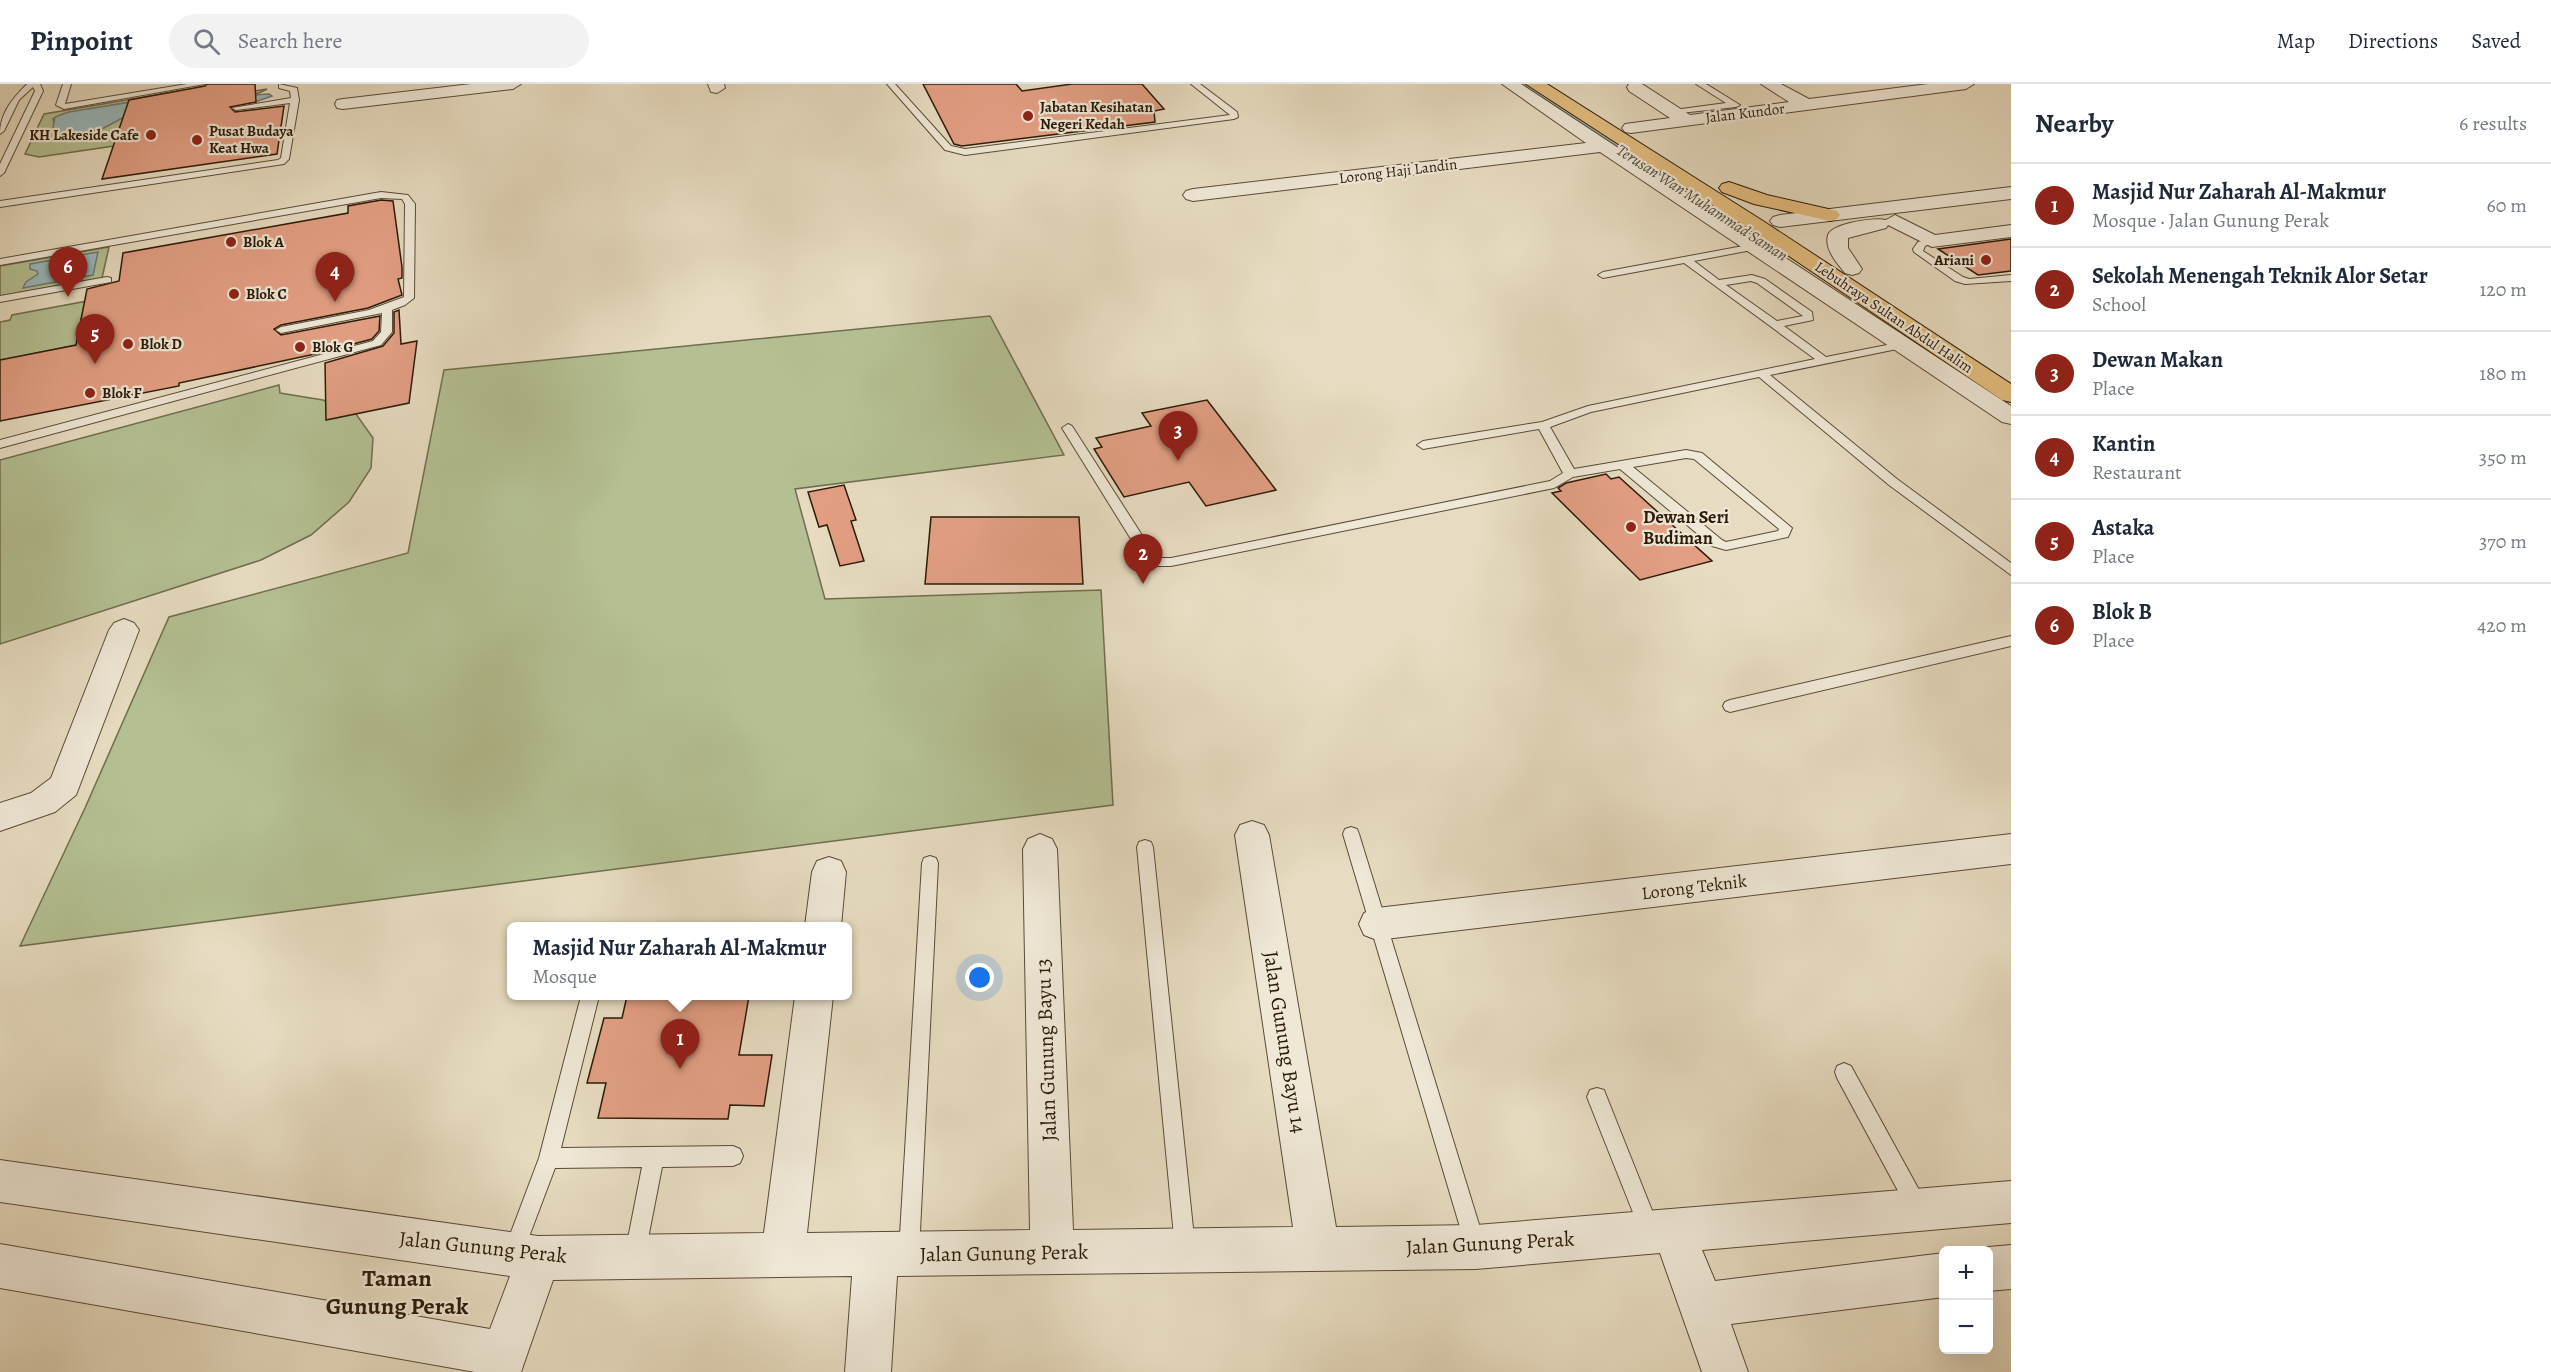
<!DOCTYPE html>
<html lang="en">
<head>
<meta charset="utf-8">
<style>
  body { margin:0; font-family:Alegreya,serif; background:#f2f2f3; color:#1f2937 }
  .controls { position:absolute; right:18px; bottom:18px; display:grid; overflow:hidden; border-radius:9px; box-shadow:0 6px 24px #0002 }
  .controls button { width:54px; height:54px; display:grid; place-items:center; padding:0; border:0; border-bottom:2px solid #e0e1e3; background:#fff; color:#1f2937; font:30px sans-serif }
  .you { position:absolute; left:980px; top:894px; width:21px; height:21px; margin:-15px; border:4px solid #fff; border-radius:50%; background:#1a73e8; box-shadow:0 0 0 9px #1a73e833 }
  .badge { display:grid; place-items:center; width:39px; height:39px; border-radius:50%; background:#8f2418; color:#fff; font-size:20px; font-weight:700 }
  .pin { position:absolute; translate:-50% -50px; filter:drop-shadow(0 2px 3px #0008) }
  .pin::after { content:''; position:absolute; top:32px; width:21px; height:18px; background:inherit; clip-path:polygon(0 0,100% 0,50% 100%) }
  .popup { position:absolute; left:507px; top:838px; width:345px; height:78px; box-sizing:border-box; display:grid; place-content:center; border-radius:9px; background:#fff; filter:drop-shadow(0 2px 4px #0005); font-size:20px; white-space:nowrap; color:#747a83 }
  .popup b { font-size:22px; color:#1f2937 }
  .popup::after { content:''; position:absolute; left:50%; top:100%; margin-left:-12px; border:12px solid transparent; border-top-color:#fff }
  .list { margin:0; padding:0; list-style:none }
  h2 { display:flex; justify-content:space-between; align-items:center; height:78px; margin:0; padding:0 24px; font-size:26px }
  h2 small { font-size:20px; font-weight:400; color:#747a83 }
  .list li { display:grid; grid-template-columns:39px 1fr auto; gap:18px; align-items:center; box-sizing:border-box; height:84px; padding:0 24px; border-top:2px solid #e0e1e3 }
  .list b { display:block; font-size:22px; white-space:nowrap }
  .list p { margin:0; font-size:20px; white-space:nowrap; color:#747a83 }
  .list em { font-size:20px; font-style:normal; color:#747a83 }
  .icon { flex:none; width:33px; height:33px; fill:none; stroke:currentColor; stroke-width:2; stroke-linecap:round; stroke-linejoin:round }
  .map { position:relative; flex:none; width:2011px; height:1288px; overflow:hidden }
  header { display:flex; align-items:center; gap:36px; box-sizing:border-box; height:84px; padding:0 30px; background:#fff; border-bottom:2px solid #e0e1e3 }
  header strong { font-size:28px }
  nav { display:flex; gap:33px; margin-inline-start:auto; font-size:21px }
  .search { width:420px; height:54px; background:#f2f2f3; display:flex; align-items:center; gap:15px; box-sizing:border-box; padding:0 21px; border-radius:33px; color:#747a83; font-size:22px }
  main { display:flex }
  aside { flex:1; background:#fff }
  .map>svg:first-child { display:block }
</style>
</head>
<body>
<header>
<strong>Pinpoint</strong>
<div class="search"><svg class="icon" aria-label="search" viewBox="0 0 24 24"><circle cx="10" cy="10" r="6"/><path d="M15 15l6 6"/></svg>Search here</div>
<nav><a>Map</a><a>Directions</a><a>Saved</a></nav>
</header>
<main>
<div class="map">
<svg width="2011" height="1288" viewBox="0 0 2011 1288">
  <rect width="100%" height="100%" fill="#e7dcc1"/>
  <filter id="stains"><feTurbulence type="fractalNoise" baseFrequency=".00333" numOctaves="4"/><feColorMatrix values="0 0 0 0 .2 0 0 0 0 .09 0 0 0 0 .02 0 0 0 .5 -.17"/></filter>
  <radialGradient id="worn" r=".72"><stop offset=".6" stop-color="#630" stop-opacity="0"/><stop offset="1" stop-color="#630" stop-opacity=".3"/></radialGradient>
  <g fill="#b4c093" stroke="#706e4e" stroke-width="1.5">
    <path d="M221,0H228L229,11L267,5C255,12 234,16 220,14L219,6L206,5L63,30L53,35L55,45C66,53 92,49 104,43C112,40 117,35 125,32C159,22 197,24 231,21L230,28L121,42L114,62L39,73L25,70L44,30Z"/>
    <path d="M109,163L102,194L0,212V182Z"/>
    <path d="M136,208L134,221L82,231L79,247L130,251L0,276V238L10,236L12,231Z"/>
    <path d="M990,232L1064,371L795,405L825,515L1101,506L1113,721L20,862L85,724L169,533L408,469L444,286Z"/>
    <path d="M279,301L280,309L323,316L356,330L373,354L371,384L349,418L311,451L261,476L0,560V376Z"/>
  </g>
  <g fill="#9ab9bc" stroke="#6e7a74" stroke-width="1.5">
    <path d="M211,5L253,11L269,10L272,12L255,18L126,32L102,45L78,49L59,48L53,43L55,33L69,28Z"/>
    <path d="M98,168L93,191L23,204L26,198L38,190L37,187L30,185V180Z"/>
  </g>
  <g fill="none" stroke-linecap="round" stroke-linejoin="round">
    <path fill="#9ab9bc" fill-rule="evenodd" d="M1515,0H1532L1676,96L1674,100H1662Z"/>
  </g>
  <g fill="#e39f84" stroke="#2b1b08" stroke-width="1.5">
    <path d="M207,0H255L256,18L230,23L235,28L284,22L277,70L102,95L129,16L205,2Z"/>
    <path d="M923,0H1016L1022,7L1072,0H1142L1164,25L1154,27L1155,38L962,62L954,60Z"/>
    <path d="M381,116L393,117L402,183V194L398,195L402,211L368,224L281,241L274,245L281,251L380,232L379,247L372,255L320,269L179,299V302L0,337V276L76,261L87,205L119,197L123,169L348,129V122Z"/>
    <path d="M2011,155V187L1978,191L1938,165Z"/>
    <path d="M399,226L401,260L417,257L409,319L326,336L325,279L383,262L394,249V228Z"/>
    <path d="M1207,316L1276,406L1206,422L1189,398L1124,413L1094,365L1102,363L1096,354L1151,342L1142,329Z"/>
    <path d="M1606,390L1611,395L1619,393L1712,477L1640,496L1552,409L1561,407L1558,404L1566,399Z"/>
    <path d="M844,401L856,436L851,437L864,477L840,482L827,441L819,443L808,408Z"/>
    <path d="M931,433H1079L1083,500H925Z"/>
    <path d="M627,912H749L739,971H772L764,1022L730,1021L728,1035L598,1034L606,999H587L604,934H622Z"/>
  </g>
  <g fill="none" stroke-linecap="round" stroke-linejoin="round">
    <g stroke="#5a4b36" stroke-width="2">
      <g id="service">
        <path d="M27,0H40L43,7L4,89L0,92V80L35,7L33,3L19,16L4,47L0,50C0,29 13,14 27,0Z"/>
        <path d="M63,0H71L65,20L187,0H205L64,25L56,21Z"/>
        <path d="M279,0L297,4L299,16L289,75L284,80L0,123V117L278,76L281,74L290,19L236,26L232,24L291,14L290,7L279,4Z"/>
        <path d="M887,0H895L951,62L965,65L1230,31L1191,0H1200L1237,28L1238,33L1234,35L965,71L945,66Z"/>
        <path d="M1696,0H1706L1740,21L1736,23L1671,30V26H1674L1726,19Z"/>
        <path d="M381,108L408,111L415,120L414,214L405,221L392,226V248L381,261L0,364V356L373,257L381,248L382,229L281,249L276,246L281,243L369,226L404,213L405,120L402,115L381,114L0,181V175Z"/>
        <path d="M1932,154L1937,157L1925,162L1923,167L1963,193L1969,195L2011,191V197L1965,200L1955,197L1914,168L1913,165L1918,158Z"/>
        <path d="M1754,160L1759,163L1757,165L1694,177L1719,196L1752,191L1765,195L1812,228L1813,236L1784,242L1826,273L1902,258L1907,261L1902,264L1770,291L1897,395L2011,479V491L1889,401L1759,293L1591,328L1550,343L1574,385L1686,366L1702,369L1792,444L1788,453L1726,466L1712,462L1620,385L1573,393L1554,404L1171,482H1158L1144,476L1062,344L1068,340L1072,342L1154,470L1160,474H1171L1550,397L1563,389L1539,345L1423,365L1417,361L1423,357L1542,338L1588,322L1815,275L1684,179L1603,194L1598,191L1603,188ZM1751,197L1757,199L1803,232L1777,237L1726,201ZM1686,374L1694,375L1779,445L1778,447L1726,458L1722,456L1633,383Z"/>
        <path d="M107,193L111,194V198L0,218V212Z"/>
        <path d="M2011,552V562L1730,628L1725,626L1723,622L1725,618L1730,616Z"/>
        <path d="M1351,743L1357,745L1359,750L1485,1160L1482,1167L1475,1170L1468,1167L1465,1160L1343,750L1345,745Z"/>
        <path d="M1145,756L1151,758L1153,763L1195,1163L1192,1170L1185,1173L1178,1170L1175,1163L1137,763L1139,758Z"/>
        <path d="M930,772L936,774L938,779L919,1168L916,1175L909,1178L902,1175L899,1168L922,779L924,774Z"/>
        <path d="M581,912H599L561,1064L733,1062L740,1065L743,1072L740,1079L733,1082L662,1083L645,1170L642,1177L635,1180L628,1177L625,1170L642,1083L555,1084L521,1174L514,1177L507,1174L504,1167L539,1074Z"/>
        <path d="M1844,979L1851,982L1924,1115L1927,1122L1924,1129L1917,1132L1910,1129L1837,994L1835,988L1837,982Z"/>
        <path d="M1597,1004L1604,1006L1659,1144L1656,1151L1649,1154L1642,1151L1587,1013L1590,1006Z"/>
      </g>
    </g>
    <g stroke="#5a4b36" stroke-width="2">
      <g id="minor">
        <path d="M471,0H521L513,5L343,25L337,24L335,20L337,16L343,15Z"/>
        <path d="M708,0H724L725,4L717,9L711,8Z"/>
        <path d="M1502,0H1521L2011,322V340L2002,338L1600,68L1193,117L1186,115L1183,111L1186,107L1193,105L1586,59Z"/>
        <path d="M1629,0H1642L1690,31L1789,18L1761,0H1781L1809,15L1928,0H1974L1966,5L1631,49L1625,48L1622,44L1625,40L1670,34L1629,7L1627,3Z"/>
        <path d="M2011,103V115L1780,143L1773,141L1770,137L1773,133L1780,131Z"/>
        <path d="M1895,131L1935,151L2011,141V153L1932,163L1888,141L1886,144L1848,154V164L1862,185L1859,189L1852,191L1845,189C1837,179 1824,165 1828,151C1832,139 1876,133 1886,136Z"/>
        <path d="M124,535L134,539L139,546L76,711L55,728L0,747V719L31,709L51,694L109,546L114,539Z"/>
        <path d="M1252,737L1264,741L1269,751L1336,1143L1476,1141L2011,1097V1139L1702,1166L1715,1197L1944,1169V1213L1731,1240L1748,1288H1702L1660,1169L1476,1185L897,1192L891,1288H845L852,1192L553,1196L521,1288H475L0,1204V1160L490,1245L510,1192L0,1118V1076L538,1152L764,1149L795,912H833L807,1149L1030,1146L1023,765L1028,755L1040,750L1052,755L1057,765L1073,1146L1293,1143L1235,751L1240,741Z"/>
        <path d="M2011,750V780L1377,856L1364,851L1359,840L1364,829L1377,824Z"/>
        <path d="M829,773L841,777L846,788L841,842H805L812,788L817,777Z"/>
        <path d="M2011,1161V1205L1988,1207V1166H1979L1988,1163Z"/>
      </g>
    </g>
    <g stroke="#2b1b08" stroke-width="2">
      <g id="primary">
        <path d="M1526,0H1547L1763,137L2011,300V318L2002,316L1749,145Z"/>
        <path d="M1729,98L1767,111L1837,127L1840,131L1837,135L1830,137L1754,120L1722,108L1719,104L1722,100Z"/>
      </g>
    </g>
    <use href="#service" fill="#efe8d7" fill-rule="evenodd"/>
    <use href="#minor" fill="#efe8d7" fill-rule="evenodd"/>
    <use href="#primary" fill="#e4be80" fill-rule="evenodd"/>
  </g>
  <g fill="#8f2418" stroke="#efe8d7" stroke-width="2">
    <circle cx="1028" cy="32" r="6"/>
    <circle cx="151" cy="51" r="6"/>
    <circle cx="197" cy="56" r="6"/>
    <circle cx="231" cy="158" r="6"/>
    <circle cx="1986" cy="176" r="6"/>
    <circle cx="234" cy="210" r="6"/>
    <circle cx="128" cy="260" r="6"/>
    <circle cx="300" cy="263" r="6"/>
    <circle cx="90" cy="309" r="6"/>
    <circle cx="1631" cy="443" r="6"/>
  </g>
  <g text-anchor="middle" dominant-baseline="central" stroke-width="4.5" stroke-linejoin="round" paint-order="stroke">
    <g font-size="15" font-weight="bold" fill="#2b1b08" stroke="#efe8d7" text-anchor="start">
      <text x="1040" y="23">Jabatan Kesihatan<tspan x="1040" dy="17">Negeri Kedah</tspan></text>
      <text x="209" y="47">Pusat Budaya<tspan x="209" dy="17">Keat Hwa</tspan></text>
      <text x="139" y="51" text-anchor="end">KH Lakeside Cafe</text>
      <text x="243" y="158">Blok A</text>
      <text x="1974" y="176" text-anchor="end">Ariani</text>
      <text x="246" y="210">Blok C</text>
      <text x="140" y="260">Blok D</text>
      <text x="312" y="263">Blok G</text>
      <text x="102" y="309">Blok F</text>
    </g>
    <g font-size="15" fill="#2b1b08" stroke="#efe8d7">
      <text transform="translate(1745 29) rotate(-7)">Jalan Kundor</text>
      <text transform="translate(1398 87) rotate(-7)">Lorong Haji Landin</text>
      <text transform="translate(1894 233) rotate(34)">Lebuhraya Sultan Abdul Halim</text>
    </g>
    <g font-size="16" font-style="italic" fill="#4c4a3e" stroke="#efe8d7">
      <text transform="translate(1702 119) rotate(33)">Terusan Wan Muhammad Saman</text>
    </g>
    <g font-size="18" font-weight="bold" fill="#2b1b08" stroke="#efe8d7" text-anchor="start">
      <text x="1643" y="433">Dewan Seri<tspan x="1643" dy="21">Budiman</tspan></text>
    </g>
    <g font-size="18" fill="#2b1b08" stroke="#efe8d7">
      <text transform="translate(1694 803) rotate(-7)">Lorong Teknik</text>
    </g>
    <g font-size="21" fill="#2b1b08" stroke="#efe8d7">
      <text transform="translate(1285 958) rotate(81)">Jalan Gunung Bayu 14</text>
      <text transform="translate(1046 966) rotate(-92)">Jalan Gunung Bayu 13</text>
      <text transform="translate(1490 1159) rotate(-3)">Jalan Gunung Perak</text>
      <text transform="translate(483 1163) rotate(6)">Jalan Gunung Perak</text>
      <text transform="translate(1004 1169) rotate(-1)">Jalan Gunung Perak</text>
    </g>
    <g font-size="24" font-weight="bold" fill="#2b1b08" stroke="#efe8d7">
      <text x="397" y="1194">Taman<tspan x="397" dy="28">Gunung Perak</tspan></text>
    </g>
  </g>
  <rect width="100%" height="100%" filter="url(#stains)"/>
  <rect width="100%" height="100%" fill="url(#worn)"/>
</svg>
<div class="controls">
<button>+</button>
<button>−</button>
</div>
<div class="you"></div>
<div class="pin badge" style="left:680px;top:985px">1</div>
<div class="popup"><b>Masjid Nur Zaharah Al-Makmur</b>Mosque</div>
<div class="pin badge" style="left:1143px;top:500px">2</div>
<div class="pin badge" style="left:1178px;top:377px">3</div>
<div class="pin badge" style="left:335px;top:218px">4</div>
<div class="pin badge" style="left:95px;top:280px">5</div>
<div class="pin badge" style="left:68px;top:213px">6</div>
</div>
<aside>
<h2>Nearby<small>6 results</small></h2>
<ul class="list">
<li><span class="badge">1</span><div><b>Masjid Nur Zaharah Al-Makmur</b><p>Mosque · Jalan Gunung Perak</p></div><em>60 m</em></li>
<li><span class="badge">2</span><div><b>Sekolah Menengah Teknik Alor Setar</b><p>School</p></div><em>120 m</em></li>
<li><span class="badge">3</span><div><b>Dewan Makan</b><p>Place</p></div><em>180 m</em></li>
<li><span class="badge">4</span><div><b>Kantin</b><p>Restaurant</p></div><em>350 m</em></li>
<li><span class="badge">5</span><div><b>Astaka</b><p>Place</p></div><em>370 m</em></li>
<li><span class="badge">6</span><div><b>Blok B</b><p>Place</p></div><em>420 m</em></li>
</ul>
</aside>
</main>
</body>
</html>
